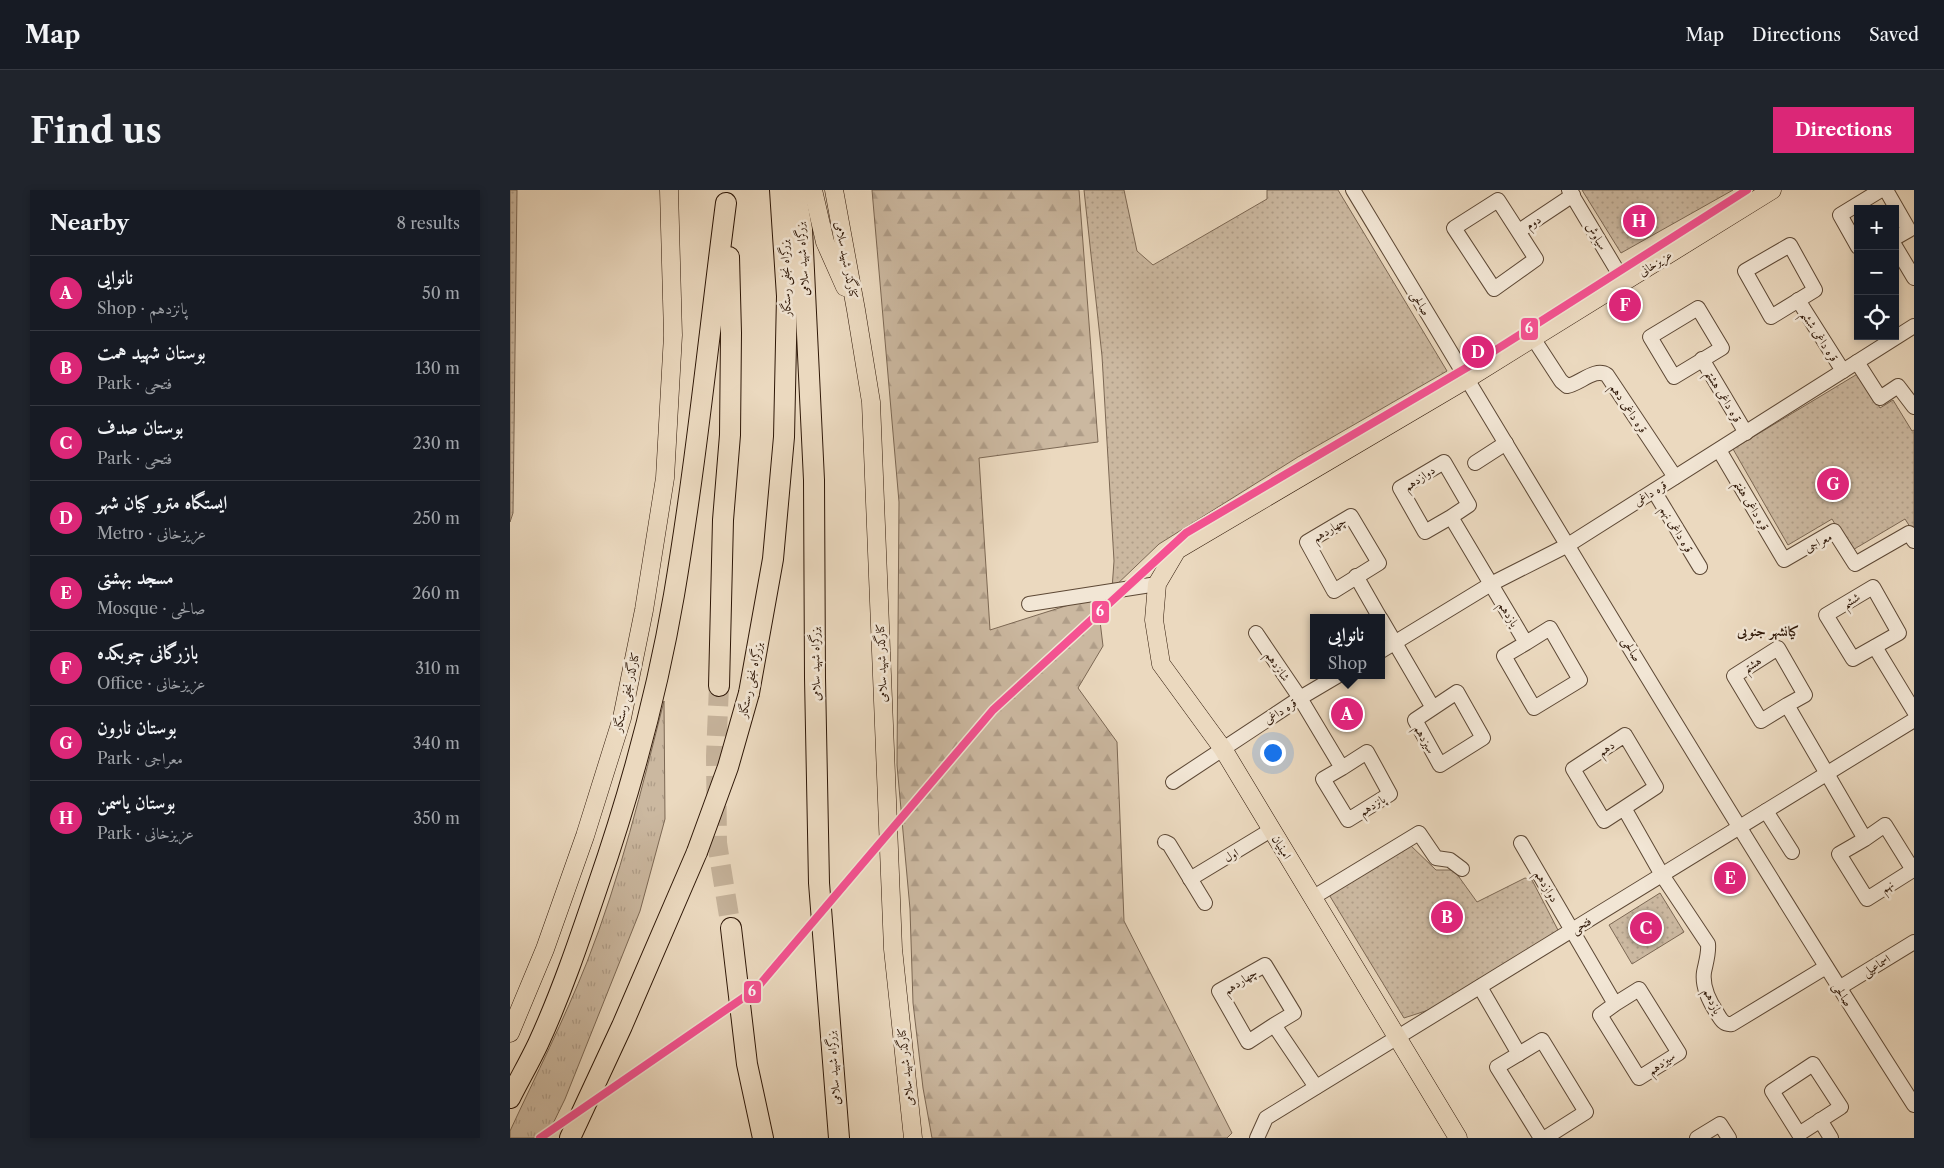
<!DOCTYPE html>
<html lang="en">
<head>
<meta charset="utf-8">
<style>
  body { margin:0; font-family:"Libre Caslon Text",Amiri,serif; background:#20242c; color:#f1f3f6 }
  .controls { position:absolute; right:15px; top:15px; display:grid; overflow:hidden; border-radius:0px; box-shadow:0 2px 8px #0003 }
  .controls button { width:45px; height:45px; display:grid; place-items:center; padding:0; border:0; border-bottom:1px solid #363941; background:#171b24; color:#f1f3f6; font:25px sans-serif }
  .you { position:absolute; left:762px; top:562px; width:18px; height:18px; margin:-12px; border:4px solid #fff; border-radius:50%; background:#1a73e8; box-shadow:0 0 0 8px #1a73e833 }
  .badge { display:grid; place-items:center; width:32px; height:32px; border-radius:50%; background:#db2777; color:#fff; font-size:16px; font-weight:700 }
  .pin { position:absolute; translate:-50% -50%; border:2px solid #fff; box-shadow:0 1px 5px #0006 }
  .popup { position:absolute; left:800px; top:424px; width:75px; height:65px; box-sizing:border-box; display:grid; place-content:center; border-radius:0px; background:#171b24; filter:drop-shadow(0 1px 4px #0005); font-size:16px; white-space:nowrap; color:#9ea1a6 }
  .popup b { font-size:19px; color:#f1f3f6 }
  .popup::after { content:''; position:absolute; left:50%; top:100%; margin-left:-10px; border:10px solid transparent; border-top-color:#171b24 }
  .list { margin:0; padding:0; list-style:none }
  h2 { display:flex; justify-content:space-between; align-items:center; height:65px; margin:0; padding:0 20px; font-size:21px }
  h2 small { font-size:16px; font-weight:400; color:#9ea1a6 }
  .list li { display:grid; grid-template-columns:32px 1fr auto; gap:15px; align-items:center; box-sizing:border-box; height:75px; padding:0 20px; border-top:1px solid #363941 }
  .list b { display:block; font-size:19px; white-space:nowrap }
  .list p { margin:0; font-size:16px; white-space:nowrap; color:#9ea1a6 }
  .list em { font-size:16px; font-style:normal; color:#9ea1a6 }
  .icon { flex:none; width:28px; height:28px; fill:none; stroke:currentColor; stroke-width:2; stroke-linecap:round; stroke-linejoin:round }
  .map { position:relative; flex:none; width:1404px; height:948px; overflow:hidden; border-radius:0px }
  header { display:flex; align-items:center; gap:30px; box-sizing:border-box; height:70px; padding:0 25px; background:#171b24; border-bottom:1px solid #363941 }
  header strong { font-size:24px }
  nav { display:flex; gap:28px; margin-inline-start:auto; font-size:18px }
  .intro { display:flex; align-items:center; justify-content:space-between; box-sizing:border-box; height:120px; padding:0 30px }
  h1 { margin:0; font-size:35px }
  .button { padding:12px 22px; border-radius:0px; background:#db2777; color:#fff; font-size:18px; font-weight:700 }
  main { display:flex; gap:30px; padding:0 30px }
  aside { flex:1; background:#171b24; border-radius:0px; box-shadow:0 2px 8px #0003 }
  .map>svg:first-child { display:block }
</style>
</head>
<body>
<header>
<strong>Map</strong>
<nav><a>Map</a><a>Directions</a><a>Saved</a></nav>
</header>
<div class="intro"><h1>Find us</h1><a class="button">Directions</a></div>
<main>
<aside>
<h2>Nearby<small>8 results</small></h2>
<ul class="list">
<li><span class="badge">A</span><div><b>نانوایی</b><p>Shop · پانزدهم</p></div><em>50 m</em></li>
<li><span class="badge">B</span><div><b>بوستان شهید همت</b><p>Park · فتحی</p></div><em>130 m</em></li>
<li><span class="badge">C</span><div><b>بوستان صدف</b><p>Park · فتحی</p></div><em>230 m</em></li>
<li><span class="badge">D</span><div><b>ایستگاه مترو کیان شهر</b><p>Metro · عزیزخانی</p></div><em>250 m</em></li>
<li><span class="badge">E</span><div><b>مسجد بهشتی</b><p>Mosque · صالحی</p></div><em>260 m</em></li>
<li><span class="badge">F</span><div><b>بازرگانی چوبکده</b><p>Office · عزیزخانی</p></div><em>310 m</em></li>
<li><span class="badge">G</span><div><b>بوستان نارون</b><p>Park · معراجی</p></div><em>340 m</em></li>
<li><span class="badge">H</span><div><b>بوستان یاسمن</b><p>Park · عزیزخانی</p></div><em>350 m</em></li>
</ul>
</aside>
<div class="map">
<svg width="1404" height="948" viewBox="0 0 1404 948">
  <defs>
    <pattern id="grass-tufts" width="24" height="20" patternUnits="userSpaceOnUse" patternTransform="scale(1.25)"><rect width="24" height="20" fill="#cbb8a0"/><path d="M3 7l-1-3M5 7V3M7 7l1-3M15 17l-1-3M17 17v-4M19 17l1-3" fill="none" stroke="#af9d88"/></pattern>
    <pattern id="forest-firs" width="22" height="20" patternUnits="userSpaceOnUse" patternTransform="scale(1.25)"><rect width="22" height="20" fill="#cbb8a0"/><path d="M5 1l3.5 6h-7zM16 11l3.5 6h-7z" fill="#af9d88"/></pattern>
    <pattern id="park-dots" width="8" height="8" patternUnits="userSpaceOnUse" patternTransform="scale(1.25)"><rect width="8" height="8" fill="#cbb8a0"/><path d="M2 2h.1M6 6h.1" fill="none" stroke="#af9d88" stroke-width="1.8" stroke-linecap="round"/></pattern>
  </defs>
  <rect width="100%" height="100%" fill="#ebd9bf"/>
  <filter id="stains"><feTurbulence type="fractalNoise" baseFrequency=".004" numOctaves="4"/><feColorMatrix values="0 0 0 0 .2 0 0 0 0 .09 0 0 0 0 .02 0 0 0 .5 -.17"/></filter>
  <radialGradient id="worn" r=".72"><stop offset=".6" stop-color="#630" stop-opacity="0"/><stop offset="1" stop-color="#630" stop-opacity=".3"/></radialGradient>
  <path fill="url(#grass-tufts)" stroke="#7c6854" d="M154,511L155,629L130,721L55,909L36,948H0V941C26,885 54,830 77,772C110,688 132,598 154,511Z"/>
  <path fill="url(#forest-firs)" stroke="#7c6854" d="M362,0H569L588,252L469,268L480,440L587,406L593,456L568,498L607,552L614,731L722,943L717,948H422L413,898L403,813L400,719L387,575L389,312Z"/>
  <g fill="url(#park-dots)" stroke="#7c6854">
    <path d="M0,0H7L3,323L0,332Z"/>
    <path d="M574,0H614L627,61L643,75L757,9V0H828L937,181L788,267L649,354L602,399L604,371L592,166Z"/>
    <path d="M1072,0H1223L1111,63Z"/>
    <path d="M1349,183L1370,218L1383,210L1402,241L1404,240V343L1395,329L1341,361L1322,329L1278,355L1223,259Z"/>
    <path d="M898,653L926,680H944L967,712L1015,688L1022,690L1049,742L928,817L894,828L818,703Z"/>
    <path d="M1150,703L1174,742L1122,774L1099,735Z"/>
  </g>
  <path fill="#0003" d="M845,514L854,527L836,540L824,524Z"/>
  <path fill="#907c67" stroke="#2e1707" d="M842,509L852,524L832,538L822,523Z"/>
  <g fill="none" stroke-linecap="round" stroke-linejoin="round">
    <path stroke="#c5b29a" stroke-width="20" stroke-dasharray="20 10" stroke-linecap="butt" d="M209,496L206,566L207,653L221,738"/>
    <g stroke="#5d4835" stroke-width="16">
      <g id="minor">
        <path d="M843,0C1028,306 1211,614 1404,915"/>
        <path d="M1059,0L1114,92"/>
        <path d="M1376,0L1399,40L1385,48"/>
        <path d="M988,10L1026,69L984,99L944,38Z"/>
        <path d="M1009,41L1063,5"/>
        <path d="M1280,55L1305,100L1261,127L1235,81Z"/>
        <path d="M1385,56L1404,88"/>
        <path d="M1348,57L1330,25L1371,0"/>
        <path d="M1288,110L1333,181"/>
        <path d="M1188,118L1212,158L1164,187L1140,147Z"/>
        <path d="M1023,148L1051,191L1057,196C1070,194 1085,177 1097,185L1165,287"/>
        <path d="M1192,169L1236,243"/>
        <path d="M1347,172L1370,208L1388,196L1404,217"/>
        <path d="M1209,260L1274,370L1324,341L1345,374L1399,343L1404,351"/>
        <path d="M965,273L996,253"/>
        <path d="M1144,301L1190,377"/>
        <path d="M841,326L869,373L824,401L797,352Z"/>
        <path d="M941,327L915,342L890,298L934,272L959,315L941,327L1016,453L1040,438L1070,490L1024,518L994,466L1016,453"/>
        <path d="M846,386L870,428"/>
        <path d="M1363,397L1389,443L1343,469L1316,425Z"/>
        <path d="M519,414L647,394"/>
        <path d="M871,429L923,518L947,502L973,548L930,575L905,530L923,518"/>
        <path d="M746,443L790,508L832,578L857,562L880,604L838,630L813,589L832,578"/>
        <path d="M1365,457L1404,521"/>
        <path d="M871,461L981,394L1058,355L1404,136"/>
        <path d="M1277,515L1251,531L1224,486L1268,458L1295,505L1277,515L1355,649L1375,635L1403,680L1357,709L1329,664L1355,649"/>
        <path d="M663,592L790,508L829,485"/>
        <path d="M1114,618L1094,631L1063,579L1115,545L1146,597L1114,618L1152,685L1198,754C1199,763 1196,772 1194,782C1192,796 1199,811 1207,823C1211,830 1214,835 1222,834L1316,777"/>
        <path d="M1256,621L1282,662"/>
        <path d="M655,652L659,654L695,713"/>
        <path d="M1011,653L1105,814L1129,799L1169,863L1129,888L1090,825L1105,814"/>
        <path d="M680,689L761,640"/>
        <path d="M802,708L909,643L926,668L940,670L952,679"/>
        <path d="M970,797L1009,864"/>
        <path d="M1329,798L1404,752"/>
        <path d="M764,835L738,852L709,801L755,775L784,823L764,835L806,897"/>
        <path d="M1303,874L1331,917L1289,944L1262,901Z"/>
        <path d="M1310,930L1321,948"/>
        <path d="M747,948L756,928L1404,530"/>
        <path d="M1031,948L987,877L1032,850L1076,922L1035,948"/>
        <path d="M1187,948L1210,934L1219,948"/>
      </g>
    </g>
    <g stroke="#2e1707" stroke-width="19">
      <g id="major">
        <path d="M303,0L315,52L335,97"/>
        <path d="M324,0L346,120L361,212L383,759L403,948"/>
        <path d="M0,843L35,759L75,646L112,528L134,420L155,288L163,145L159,0"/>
        <path d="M948,948L713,559L651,474L644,430L647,394L667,360L957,189L1262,0"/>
      </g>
    </g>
    <g stroke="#2e1707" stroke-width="22">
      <g id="highway">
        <path d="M285,0L292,39L304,290L305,488L309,693L329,948"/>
        <path d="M209,496L213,330L220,245L221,143L219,67"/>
        <path d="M239,503L263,369L274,247L277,106L270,0"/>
        <path d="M221,738L237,874L253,948"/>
        <path d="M0,908C9,890 19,873 28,854C51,804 69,751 87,698C120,603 147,504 164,405C186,275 199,144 216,13"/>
        <path d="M60,948L112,836L187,662"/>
      </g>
    </g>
    <use href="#minor" stroke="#f2e6d5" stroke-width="14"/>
    <use href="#major" stroke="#ebd9bf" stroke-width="18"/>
    <use href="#highway" stroke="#ebd9bf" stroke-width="20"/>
    <g stroke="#2e1707" stroke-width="22" stroke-linecap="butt">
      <path id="highway-bridge" d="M187,662L218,577L239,503"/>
    </g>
    <use href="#highway-bridge" stroke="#ebd9bf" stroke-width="20"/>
    <g stroke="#f2e6d5" stroke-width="11">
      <path id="metro-1" d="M30,948L246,799L483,520L676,343L973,168L1237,0"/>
    </g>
    <use href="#metro-1" stroke="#f55292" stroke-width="8"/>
  </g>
  <g text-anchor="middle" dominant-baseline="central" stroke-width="5" stroke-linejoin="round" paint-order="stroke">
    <g font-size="12" fill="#2e1707" stroke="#f2e6d5">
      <text transform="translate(1023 32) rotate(-34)">دوم</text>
      <text transform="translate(1087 46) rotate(59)">سیاوش</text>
      <text transform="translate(292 69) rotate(-94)">بزرگراه شهید سلامی</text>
      <text transform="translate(337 70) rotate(79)">کنارگذر شهید سلامی</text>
      <text transform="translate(1145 73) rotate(-32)">عزیزخانی</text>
      <text transform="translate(275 88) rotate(-92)">بزرگراه نجفی رستگار</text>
      <text transform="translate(911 113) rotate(59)">صالحی</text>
      <text transform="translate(1310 146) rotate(57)">قره داغی ششم</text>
      <text transform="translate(1214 206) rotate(59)">قره داغی هشتم</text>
      <text transform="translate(1119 218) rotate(56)">قره داغی دهم</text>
      <text transform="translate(909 288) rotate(-34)">دوازدهم</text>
      <text transform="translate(1140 303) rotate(-32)">قره داغی</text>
      <text transform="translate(1242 315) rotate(59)">قره داغی هفتم</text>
      <text transform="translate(819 339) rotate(-31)">چهاردهم</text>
      <text transform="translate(1167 339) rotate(59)">قره داغی نهم</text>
      <text transform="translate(1308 352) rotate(-27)">معراجی</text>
      <text transform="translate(1341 410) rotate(-31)">ششم</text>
      <text transform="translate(999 424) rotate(59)">یازدهم</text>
      <text transform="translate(1122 459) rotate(59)">صالحی</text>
      <text transform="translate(371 473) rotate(-92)">کنارگذر شهید سلامی</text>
      <text transform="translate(305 474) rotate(-91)">بزرگراه شهید سلامی</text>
      <text transform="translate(1242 474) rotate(-32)">هشتم</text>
      <text transform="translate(768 476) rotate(56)">شانزدهم</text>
      <text transform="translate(240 490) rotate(-78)">بزرگراه نجفی رستگار</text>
      <text transform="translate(116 502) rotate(-77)">کنارگذر نجفی رستگار</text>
      <text transform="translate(770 521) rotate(-33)">قره داغی</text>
      <text transform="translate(915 549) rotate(61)">سیزدهم</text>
      <text transform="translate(1096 558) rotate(-33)">دهم</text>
      <text transform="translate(862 615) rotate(-32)">پانزدهم</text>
      <text transform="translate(772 657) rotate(59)">امینیان</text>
      <text transform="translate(721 665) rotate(-31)">اول</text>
      <text transform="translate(1037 696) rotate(59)">دوازدهم</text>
      <text transform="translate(1377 696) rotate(-32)">نهم</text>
      <text transform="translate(1071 735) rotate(-32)">فتحی</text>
      <text transform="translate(1366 775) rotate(-32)">اسماعیلی</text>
      <text transform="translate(730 791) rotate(-33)">چهاردهم</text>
      <text transform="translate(1333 804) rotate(58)">صالحی</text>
      <text transform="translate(1203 811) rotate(65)">یازدهم</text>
      <text transform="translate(1151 873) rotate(-36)">سیزدهم</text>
      <text transform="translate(395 877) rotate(-96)">کنارگذر شهید سلامی</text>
      <text transform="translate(323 878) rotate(-94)">بزرگراه شهید سلامی</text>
    </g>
    <g font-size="14" font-weight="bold" fill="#2e1707" stroke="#f2e6d5">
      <text x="1258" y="441">کیانشهر جنوبی</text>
    </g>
  </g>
  <g stroke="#f2e6d5" stroke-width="2">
    <rect x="1010" y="127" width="19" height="24" rx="5" fill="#f55292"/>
    <rect x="581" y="410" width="19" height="24" rx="5" fill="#f55292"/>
    <rect x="233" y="790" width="19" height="24" rx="5" fill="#f55292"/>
  </g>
  <g font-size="14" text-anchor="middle" font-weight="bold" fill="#fff">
    <text x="1019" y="143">6</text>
    <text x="590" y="426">6</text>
    <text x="242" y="806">6</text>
  </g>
  <rect width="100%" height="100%" filter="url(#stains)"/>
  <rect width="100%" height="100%" fill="url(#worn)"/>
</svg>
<div class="controls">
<button>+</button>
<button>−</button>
<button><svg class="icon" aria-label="locate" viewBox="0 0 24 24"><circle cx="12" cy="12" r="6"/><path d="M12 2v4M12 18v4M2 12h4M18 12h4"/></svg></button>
</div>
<div class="you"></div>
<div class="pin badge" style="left:837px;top:524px">A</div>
<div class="popup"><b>نانوایی</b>Shop</div>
<div class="pin badge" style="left:937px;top:727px">B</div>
<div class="pin badge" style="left:1136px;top:738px">C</div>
<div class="pin badge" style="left:968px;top:162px">D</div>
<div class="pin badge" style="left:1220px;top:688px">E</div>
<div class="pin badge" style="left:1115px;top:115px">F</div>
<div class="pin badge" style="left:1323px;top:294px">G</div>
<div class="pin badge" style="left:1129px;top:31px">H</div>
</div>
</main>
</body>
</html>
